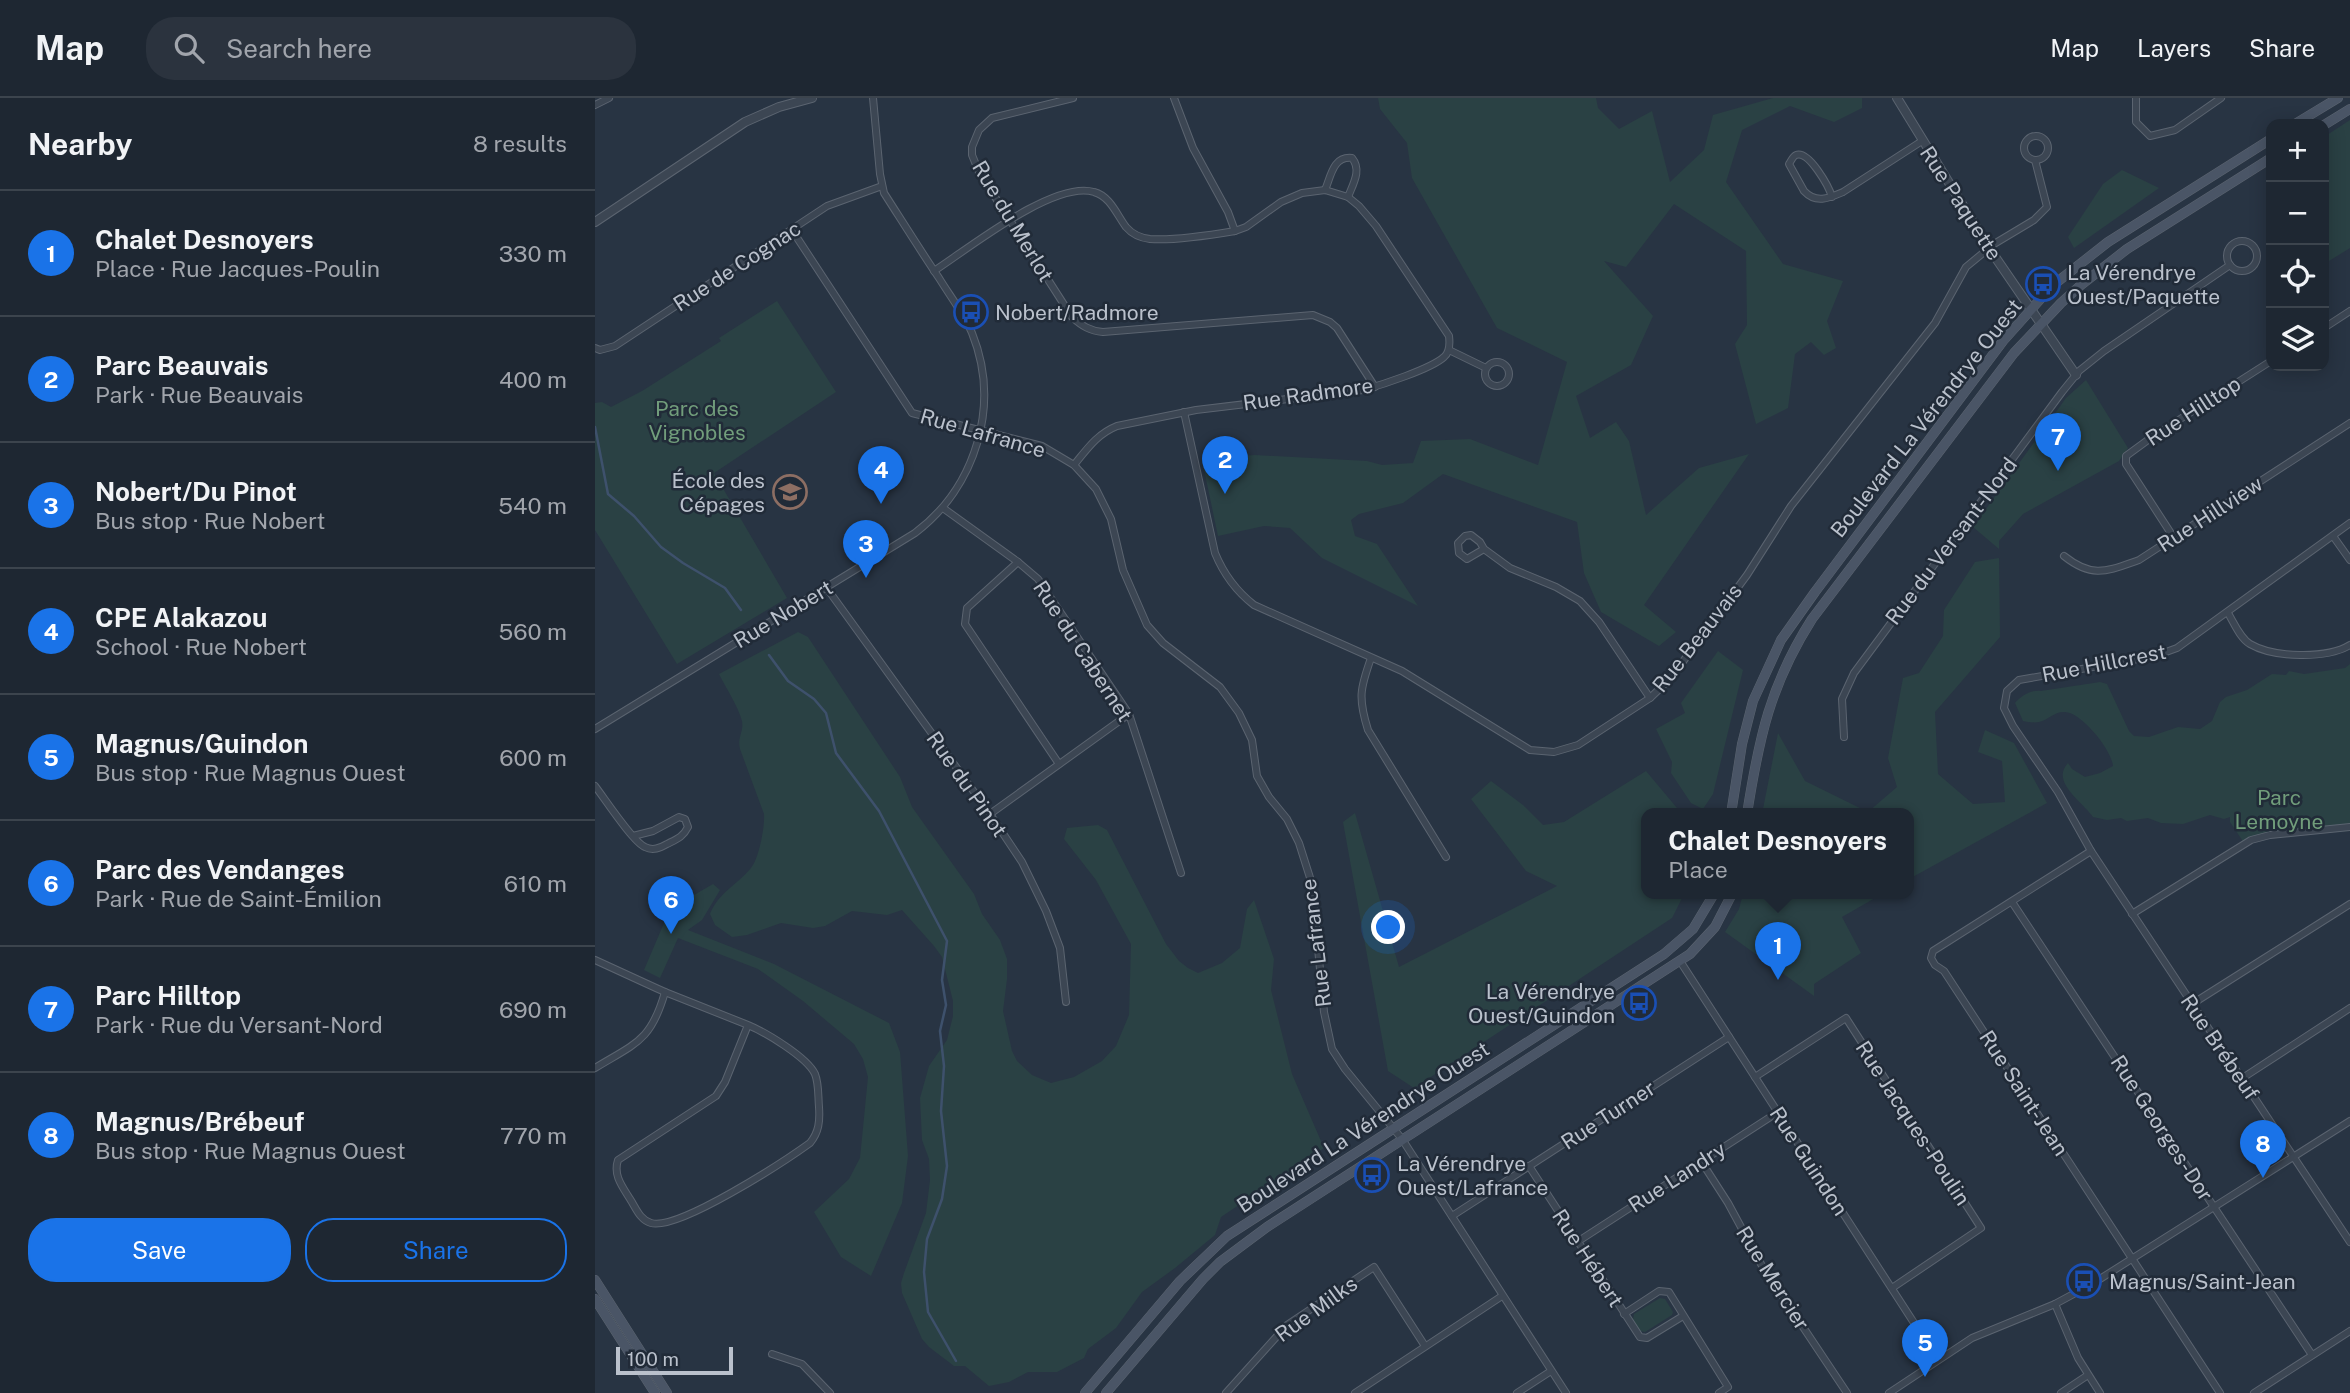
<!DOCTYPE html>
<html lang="en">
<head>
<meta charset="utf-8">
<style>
  body { margin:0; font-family:"Public Sans",sans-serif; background:#2b333e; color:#f1f3f6 }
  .controls { position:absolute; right:21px; top:21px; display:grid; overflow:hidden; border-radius:14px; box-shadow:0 4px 18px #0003 }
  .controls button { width:63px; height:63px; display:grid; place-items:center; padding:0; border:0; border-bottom:2px solid #3c444d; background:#1e2732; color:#f1f3f6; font:35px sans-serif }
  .scale { position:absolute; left:21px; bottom:18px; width:117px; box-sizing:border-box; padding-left:7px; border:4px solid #bac1cc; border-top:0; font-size:19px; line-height:24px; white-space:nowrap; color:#bac1cc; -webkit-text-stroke:5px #212b38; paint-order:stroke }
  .you { position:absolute; left:794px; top:830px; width:24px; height:24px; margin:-18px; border:5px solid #fff; border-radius:50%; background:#1a73e8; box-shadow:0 0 0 10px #1a73e833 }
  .badge { display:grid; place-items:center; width:46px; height:46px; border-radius:50%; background:#1a73e8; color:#fff; font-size:23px; font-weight:700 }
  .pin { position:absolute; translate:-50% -58px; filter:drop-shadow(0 2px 4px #0008) }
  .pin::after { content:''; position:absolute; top:37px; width:24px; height:21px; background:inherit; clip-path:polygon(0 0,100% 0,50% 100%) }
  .popup { position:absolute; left:1046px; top:710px; width:273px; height:91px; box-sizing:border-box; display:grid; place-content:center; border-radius:14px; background:#1e2732; filter:drop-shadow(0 2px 5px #0005); font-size:23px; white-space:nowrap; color:#a1a5ac }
  .popup b { font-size:26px; color:#f1f3f6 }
  .popup::after { content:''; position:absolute; left:50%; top:100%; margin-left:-14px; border:14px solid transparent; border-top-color:#1e2732 }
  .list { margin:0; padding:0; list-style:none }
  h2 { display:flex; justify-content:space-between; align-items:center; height:91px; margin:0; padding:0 28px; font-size:30px }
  h2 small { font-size:23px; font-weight:400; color:#a1a5ac }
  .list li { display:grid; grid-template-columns:46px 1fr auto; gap:21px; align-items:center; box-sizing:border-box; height:126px; padding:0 28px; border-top:2px solid #3c444d }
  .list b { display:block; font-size:26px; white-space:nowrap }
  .list p { margin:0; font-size:23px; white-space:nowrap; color:#a1a5ac }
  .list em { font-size:23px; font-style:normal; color:#a1a5ac }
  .actions { display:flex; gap:14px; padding:21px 28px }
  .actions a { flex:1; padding:16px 0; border:2px solid #1a73e8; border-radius:28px; text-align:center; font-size:24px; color:#1a73e8 }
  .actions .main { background:#1a73e8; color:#fff }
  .icon { flex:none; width:38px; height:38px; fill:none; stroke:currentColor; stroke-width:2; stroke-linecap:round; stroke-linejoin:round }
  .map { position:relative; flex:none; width:1755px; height:1295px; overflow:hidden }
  header { display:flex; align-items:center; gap:42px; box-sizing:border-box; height:98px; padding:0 35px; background:#1e2732; border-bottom:2px solid #3c444d }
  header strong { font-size:33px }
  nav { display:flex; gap:38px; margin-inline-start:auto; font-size:24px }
  .search { width:490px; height:63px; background:#2b333e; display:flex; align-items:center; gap:18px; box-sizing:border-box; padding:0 24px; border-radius:28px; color:#a1a5ac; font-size:26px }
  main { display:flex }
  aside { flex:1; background:#1e2732 }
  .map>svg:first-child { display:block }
</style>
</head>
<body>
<header>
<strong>Map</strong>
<div class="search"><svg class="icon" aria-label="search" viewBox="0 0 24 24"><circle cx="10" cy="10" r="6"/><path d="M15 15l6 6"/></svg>Search here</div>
<nav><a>Map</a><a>Layers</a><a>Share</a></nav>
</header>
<main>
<aside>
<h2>Nearby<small>8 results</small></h2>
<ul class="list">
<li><span class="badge">1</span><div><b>Chalet Desnoyers</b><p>Place · Rue Jacques-Poulin</p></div><em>330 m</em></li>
<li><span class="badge">2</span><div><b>Parc Beauvais</b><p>Park · Rue Beauvais</p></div><em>400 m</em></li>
<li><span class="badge">3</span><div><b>Nobert/Du Pinot</b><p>Bus stop · Rue Nobert</p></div><em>540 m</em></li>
<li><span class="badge">4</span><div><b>CPE Alakazou</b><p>School · Rue Nobert</p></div><em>560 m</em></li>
<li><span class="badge">5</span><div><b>Magnus/Guindon</b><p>Bus stop · Rue Magnus Ouest</p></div><em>600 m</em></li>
<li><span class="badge">6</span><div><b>Parc des Vendanges</b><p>Park · Rue de Saint-Émilion</p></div><em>610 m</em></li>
<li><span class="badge">7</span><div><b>Parc Hilltop</b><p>Park · Rue du Versant-Nord</p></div><em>690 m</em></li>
<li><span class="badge">8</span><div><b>Magnus/Brébeuf</b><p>Bus stop · Rue Magnus Ouest</p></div><em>770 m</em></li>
</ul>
<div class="actions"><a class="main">Save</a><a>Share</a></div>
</aside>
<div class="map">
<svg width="1755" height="1295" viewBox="0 0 1755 1295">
  <rect width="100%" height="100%" fill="#283443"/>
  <g fill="#2a4144">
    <path d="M783,0H1001L1003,10L1024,31L1057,13L1075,84L1109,52L1118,17L1178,0H1267V10L1239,24L1195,8L1147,32L1131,84L1188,166L1248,183L1232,223L1241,250L1229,257L1216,244L1200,256L1193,310L1161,326L1140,246L1152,227L1151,153L1079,106L1031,169L1009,163L1058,218L1036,267L981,298L995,340L1021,324L1034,343L1051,417L1104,370L1154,356L1049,507L1081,534L1064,548L1006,514L989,475L982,424L848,376L808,405L764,416L756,422L760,438L782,446L823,508L727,460L695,430L669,428L623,438L607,362L659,357L772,363L787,367L818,365L826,343L875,341L943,367L972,264L902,230L817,80L812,45L785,11Z"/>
    <path d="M1755,22V150L1729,166V39Z"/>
    <path d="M1527,72L1564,90L1479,150L1473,139L1508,86Z"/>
    <path d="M182,203L241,294L119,375L192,500L82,566L0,432V305L7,304L16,309L47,293L126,243L124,240Z"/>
    <path d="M1491,282L1533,350L1524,363L1428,416L1404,443V451L1378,429L1471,300Z"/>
    <path d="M1404,460L1405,539L1340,614L1343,676L1378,706L1410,704L1407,663L1383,654L1390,632L1419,645L1452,705L1314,781V716H1167L1183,635L1210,683L1273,714L1302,689L1293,660L1308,580L1324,575L1348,538L1349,512L1380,464Z"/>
    <path d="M203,534L213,539L305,679L317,709L379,796L387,816L405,842L412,861V881L408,913L417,953L422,963L437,977L456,985L479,979L507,963L521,948L534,917L536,846L501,782L469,741L472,730L503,727L512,732L571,846L584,863L593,870L603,875L627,865L645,850L652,811L659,802L679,861L676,892L697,976L729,1050L626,1119L620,1137L580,1170L547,1194L521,1230L493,1251L489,1260L462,1274H433L414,1284L394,1288L370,1268H359L334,1249L327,1241L307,1195L306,1185L309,1175L331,1115L335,1082L334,1061L327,1042L325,1000L334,968L352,942L358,918V903L347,859L339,848L307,812L292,817L257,813L230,828L218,830L186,825L152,837L137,839L120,827L115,816C123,795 142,787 156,770C164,761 170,728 169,716L145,651C142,639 149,634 147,623C143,608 131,590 124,576Z"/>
    <path d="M1123,553L1148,572L1118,696L1108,711L1096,705L1076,675L1077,664L1061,631L1090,615L1086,605Z"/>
    <path d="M1755,566V733L1675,737L1649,745L1635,724V719L1629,721L1615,717L1588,726L1566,725L1553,720L1532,723L1526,720L1512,722L1498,719C1488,704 1455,684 1473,665L1477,671L1490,679L1505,675L1518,668C1517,652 1486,614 1470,614C1460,613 1453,622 1444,624C1440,625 1433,624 1428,623L1420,605C1427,597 1435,592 1446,593L1505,584L1512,586L1534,633L1539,638L1554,639L1583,629L1605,631L1617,623L1625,604L1631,599L1652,592L1677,576L1691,577L1694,573L1709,576L1750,570Z"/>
    <path d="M1051,673L1087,716H1052V796H1089L1077,820L819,990L793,973L748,724L760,715L804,869L962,788L931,773L876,701L896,683L928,707L948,727L969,724Z"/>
    <path d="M118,786L125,792L107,822L93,832L179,866L294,925L305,954L313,1058L307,1105L276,1178L246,1159L219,1114L254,1081L265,1060L273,979L268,961L259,946L208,903L163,871L83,840L65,880L49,872L75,811Z"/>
    <path d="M1148,796H1287L1247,819L1266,855L1219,886V898L1130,834L1144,811Z"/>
    <path d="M1065,1200L1070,1201L1078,1214L1077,1217L1050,1234L1045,1233L1038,1222L1039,1216Z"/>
  </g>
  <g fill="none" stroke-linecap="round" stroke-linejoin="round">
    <g stroke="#3e516c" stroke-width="2.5">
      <path d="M0,329L13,396L39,418L66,449L88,465L130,490L146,512"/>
      <path d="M174,557L193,583L219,601L231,615L241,655L284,713L352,843L347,882L351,907L345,933L349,968L346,1013L352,1068L347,1101L332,1141L329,1174L333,1214L361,1263"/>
    </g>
    <g stroke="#5b6470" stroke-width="8">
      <g id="minor">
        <path d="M478,0L397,20L384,32L377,49V57L384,74L477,219C487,228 495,233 508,234L718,217L735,224L742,230L780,289"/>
        <path d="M579,0L598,50L633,114L640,133"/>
        <path d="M1541,0V24L1555,38L1580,32L1626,0"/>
        <path d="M0,7L14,0"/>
        <circle cx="1441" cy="50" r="12"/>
        <path d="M730,92C736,78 738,58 757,60C767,72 758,86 753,99"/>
        <path d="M1237,99C1234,89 1214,52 1201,57C1198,58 1196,63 1194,66L1209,93C1221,106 1234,100 1248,94L1327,43"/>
        <path d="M197,132L317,315L447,348L479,367L501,391L516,421L528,472L552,527L568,545L625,589L644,615L657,642L662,678L674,699L692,721L704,745L717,786L729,914L737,951L750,971L807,1041L971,1295"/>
        <circle cx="1647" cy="158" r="15"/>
        <path d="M339,173C373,151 459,82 499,94C515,98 522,117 531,129C537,136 546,140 555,141C578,143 616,137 640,133L651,129L686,104L707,95L730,92L753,99L764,108L781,128L854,238C855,246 855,254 849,259C836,271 786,287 768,292L601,312L522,328C502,336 492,351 479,367"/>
        <path d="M1729,230L1755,213"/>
        <path d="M0,250L5,252L20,248L232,108L287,88"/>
        <path d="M854,252L891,270"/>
        <circle cx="902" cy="276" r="12"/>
        <path d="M589,314L620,455C629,477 641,493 659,507L807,573L935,652L959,654L983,647L1055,600L1075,581L1152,477L1196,408L1340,225L1371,169L1399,146L1439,122L1452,109L1440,62"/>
        <path d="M348,410L423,464L443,481L534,616L586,775"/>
        <path d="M1755,425L1582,550L1560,558L1424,582L1412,593L1409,610L1418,628L1463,694L1496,753L1755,1144"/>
        <path d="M1738,438L1755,462"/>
        <path d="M1579,440L1531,366V358L1557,339L1676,263"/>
        <path d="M889,451L872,461L864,455L863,445L870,438L876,437L885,444L889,451L915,470L961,489L985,503L1004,524L1055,600"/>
        <path d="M1469,458C1498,481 1512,473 1544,462L1755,325"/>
        <path d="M423,464L372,510L370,526L464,666"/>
        <path d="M231,489L395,716L427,764L451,813L465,850L471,904"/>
        <path d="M1633,515C1639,525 1645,540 1655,546C1679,560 1732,561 1755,547"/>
        <path d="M776,560C765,591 763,600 773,632L851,759"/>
        <path d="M0,631L320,435C381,389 406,307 377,235C369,216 355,198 344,180C325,152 307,123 289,95L285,76L278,0"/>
        <path d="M1249,639L1247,601L1259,575L1467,294L1484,273L1509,253L1635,167"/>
        <path d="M0,688C10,701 38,744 50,749C58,753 65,750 72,746C82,741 88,739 93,729L90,721L84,719L58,733L38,738"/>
        <path d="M395,716L534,616"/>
        <path d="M1496,753L1338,853L1336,860L1340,867L1349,873L1625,1295"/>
        <path d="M1417,804L1717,1257"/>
        <path d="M1537,816L1656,742L1675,737L1755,729"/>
        <path d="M0,862L61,890L70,894L153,927C170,934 212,959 220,976C224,986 223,998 224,1009C225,1023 224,1034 215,1045C190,1063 83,1133 56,1125C45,1122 41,1110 35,1101C27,1088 18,1077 23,1062L121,998L130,984L153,927"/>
        <path d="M1085,863L1343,1262"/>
        <path d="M1597,906L1755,806"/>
        <path d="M0,970C41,945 56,943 70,894"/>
        <path d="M1160,979L1251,920L1386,1130L1297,1190"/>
        <path d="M1646,981L1755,910"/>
        <path d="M1106,1063L1133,1105L1166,1166L1252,1295"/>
        <path d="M934,1068L1045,1239L1052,1240L1088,1218"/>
        <path d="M857,1118L1134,939"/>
        <path d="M982,1144L1183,1014"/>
        <path d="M1460,1206L1483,1260L1505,1295"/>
        <path d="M1029,1216L1064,1193L1074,1194L1133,1289L1124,1295"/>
        <path d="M177,1256L207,1266L235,1295"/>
        <path d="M631,1295L692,1227L779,1169L830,1248"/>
        <path d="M760,1295L907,1198"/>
        <path d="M922,1295L956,1273"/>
        <path d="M1294,1295L1377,1240L1460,1206L1497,1186L1755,1023"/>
        <path d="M1466,1295L1493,1277"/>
        <path d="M1659,1295L1755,1233"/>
      </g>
    </g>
    <g stroke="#5b6470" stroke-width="10">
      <g id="tertiary">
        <path d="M1302,0L1394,150L1481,277"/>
        <path d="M0,124L150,24L184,9L217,0"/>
      </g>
    </g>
    <g stroke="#5b6470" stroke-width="10">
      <g id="secondary">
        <path d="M1700,26L1743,0"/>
        <path d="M1729,27L1755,11"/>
        <path d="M1136,716L1147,646L1158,603L1186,542L1220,494L1408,243L1457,188L1513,144L1676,41"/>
        <path d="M1152,716C1164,640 1175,587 1217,521L1419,255L1466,205L1486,187L1532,151L1676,60"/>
        <path d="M0,1182L72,1295"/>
        <path d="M0,1201L60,1295"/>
        <path d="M490,1295L585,1183L632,1138L1069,856L1098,831L1119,796"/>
        <path d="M511,1295L608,1181L625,1164L672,1129L1095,856L1120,829L1137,796"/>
      </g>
    </g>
    <use href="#minor" stroke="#3c4653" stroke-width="6"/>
    <use href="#tertiary" stroke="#3c4653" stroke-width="8"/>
    <use href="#secondary" stroke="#4a5566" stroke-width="9"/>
  </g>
  <defs>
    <g id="bus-ring" transform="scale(1.75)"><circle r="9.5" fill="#212b38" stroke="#1a4fb4" stroke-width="1.5"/><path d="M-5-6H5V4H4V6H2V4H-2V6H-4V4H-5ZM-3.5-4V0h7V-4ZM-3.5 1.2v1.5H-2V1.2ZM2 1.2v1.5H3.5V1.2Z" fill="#1a4fb4"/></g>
    <g id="school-ring" transform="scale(1.75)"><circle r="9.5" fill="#212b38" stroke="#8d6e63" stroke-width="1.5"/><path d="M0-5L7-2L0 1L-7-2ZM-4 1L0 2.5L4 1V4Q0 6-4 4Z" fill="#8d6e63"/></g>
  </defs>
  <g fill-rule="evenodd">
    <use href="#bus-ring" x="1448" y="186"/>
    <use href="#bus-ring" x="376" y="214"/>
    <use href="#school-ring" x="195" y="394"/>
    <use href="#bus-ring" x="1044" y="905"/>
    <use href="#bus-ring" x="777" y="1077"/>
    <use href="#bus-ring" x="1489" y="1183"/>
  </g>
  <g text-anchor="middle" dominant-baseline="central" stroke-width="5" stroke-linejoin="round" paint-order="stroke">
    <g font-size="21" fill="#bac1cc" stroke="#212b38">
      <text transform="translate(1366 105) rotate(57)">Rue Paquette</text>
      <text transform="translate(418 123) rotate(59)">Rue du Merlot</text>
      <text transform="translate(142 168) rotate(-33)">Rue de Cognac</text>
      <text transform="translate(713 296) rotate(-8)">Rue Radmore</text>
      <text transform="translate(1598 313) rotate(-33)">Rue Hilltop</text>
      <text transform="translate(1331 320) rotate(-52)">Boulevard La Vérendrye Ouest</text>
      <text transform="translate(388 335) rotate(16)">Rue Lafrance</text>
      <text transform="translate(1615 416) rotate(-33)">Rue Hillview</text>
      <text transform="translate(1356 443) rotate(-53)">Rue du Versant-Nord</text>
      <text transform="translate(188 516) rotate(-31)">Rue Nobert</text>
      <text transform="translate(1102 540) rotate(-52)">Rue Beauvais</text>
      <text transform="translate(488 553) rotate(57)">Rue du Cabernet</text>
      <text transform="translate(1509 565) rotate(-11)">Rue Hillcrest</text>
      <text transform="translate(372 686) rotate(55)">Rue du Pinot</text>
      <text transform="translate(721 845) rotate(-97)">Rue Lafrance</text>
      <text transform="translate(1625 949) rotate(56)">Rue Brébeuf</text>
      <text transform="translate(1429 995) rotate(57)">Rue Saint-Jean</text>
      <text transform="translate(1013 1017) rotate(-33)">Rue Turner</text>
      <text transform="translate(1318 1025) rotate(57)">Rue Jacques-Poulin</text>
      <text transform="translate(768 1029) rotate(-33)">Boulevard La Vérendrye Ouest</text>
      <text transform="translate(1567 1030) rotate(57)">Rue Georges-Dor</text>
      <text transform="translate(1214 1063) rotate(57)">Rue Guindon</text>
      <text transform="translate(1082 1079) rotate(-33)">Rue Landry</text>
      <text transform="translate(993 1160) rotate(57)">Rue Hébert</text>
      <text transform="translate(1178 1180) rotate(58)">Rue Mercier</text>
      <text transform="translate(721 1211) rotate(-36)">Rue Milks</text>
    </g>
    <g font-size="21" fill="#bac1cc" stroke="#212b38" text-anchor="start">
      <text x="1472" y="174">La Vérendrye<tspan x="1472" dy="24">Ouest/Paquette</tspan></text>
      <text x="400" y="214">Nobert/Radmore</text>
      <text x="170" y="382" text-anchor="end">École des<tspan x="170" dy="24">Cépages</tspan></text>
      <text x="1020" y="893" text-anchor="end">La Vérendrye<tspan x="1020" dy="24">Ouest/Guindon</tspan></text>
      <text x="802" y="1065">La Vérendrye<tspan x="802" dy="24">Ouest/Lafrance</tspan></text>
      <text x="1514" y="1183">Magnus/Saint-Jean</text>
    </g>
    <g font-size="21" fill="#719d7b" stroke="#212b38">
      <text x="102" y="310">Parc des<tspan x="102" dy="24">Vignobles</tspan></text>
      <text x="1684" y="699">Parc<tspan x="1684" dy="24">Lemoyne</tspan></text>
    </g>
  </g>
</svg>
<div class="controls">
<button>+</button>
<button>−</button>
<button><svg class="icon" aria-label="locate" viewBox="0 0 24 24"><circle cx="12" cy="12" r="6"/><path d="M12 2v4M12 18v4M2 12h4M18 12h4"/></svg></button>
<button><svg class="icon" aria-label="layers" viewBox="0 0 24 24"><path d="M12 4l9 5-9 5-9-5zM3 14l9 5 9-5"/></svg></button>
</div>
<div class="scale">100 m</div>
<div class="you"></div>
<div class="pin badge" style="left:1183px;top:882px">1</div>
<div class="popup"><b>Chalet Desnoyers</b>Place</div>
<div class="pin badge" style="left:630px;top:396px">2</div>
<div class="pin badge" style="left:271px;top:480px">3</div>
<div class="pin badge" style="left:286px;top:406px">4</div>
<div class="pin badge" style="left:1330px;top:1279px">5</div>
<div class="pin badge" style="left:76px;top:836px">6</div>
<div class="pin badge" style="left:1463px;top:373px">7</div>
<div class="pin badge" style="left:1668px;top:1080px">8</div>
</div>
</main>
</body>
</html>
